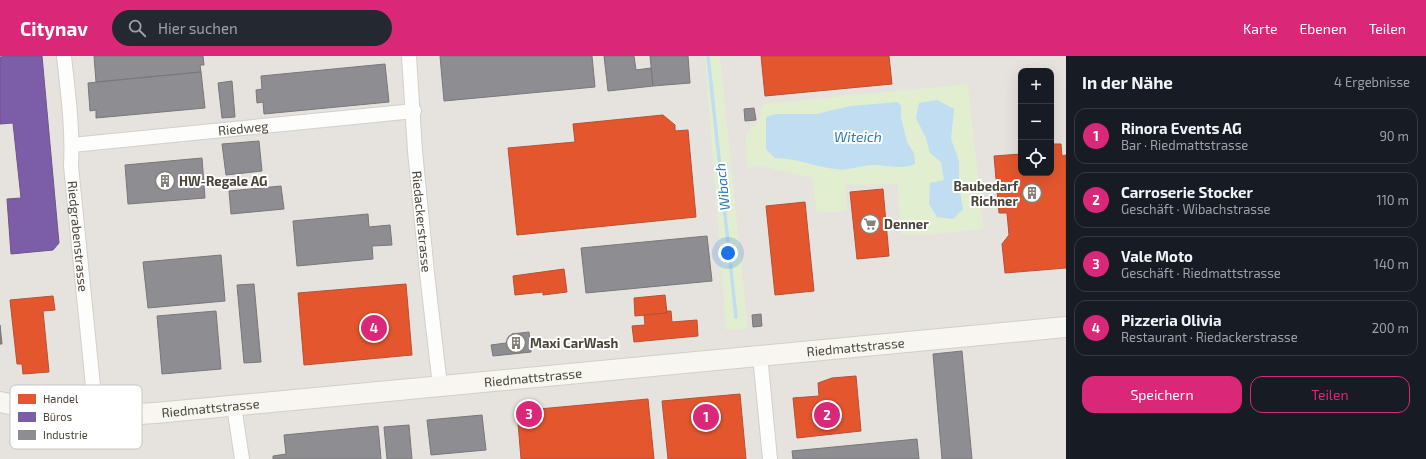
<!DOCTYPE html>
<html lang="de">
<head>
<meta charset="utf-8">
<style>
  body { margin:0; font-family:"Exo 2",sans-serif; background:#242831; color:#f1f3f6 }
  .controls { position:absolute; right:12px; top:12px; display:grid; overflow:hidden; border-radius:8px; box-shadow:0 4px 16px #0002 }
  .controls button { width:36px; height:36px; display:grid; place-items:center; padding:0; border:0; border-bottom:1px solid #363941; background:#171b24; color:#f1f3f6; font:20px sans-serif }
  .you { position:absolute; left:728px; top:197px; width:14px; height:14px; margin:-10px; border:3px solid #fff; border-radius:50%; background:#1a73e8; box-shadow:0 0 0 6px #1a73e833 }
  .badge { display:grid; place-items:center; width:26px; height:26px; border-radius:50%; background:#db2777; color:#fff; font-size:13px; font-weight:700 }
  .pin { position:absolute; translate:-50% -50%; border:2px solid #fff; box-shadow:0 1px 4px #0006 }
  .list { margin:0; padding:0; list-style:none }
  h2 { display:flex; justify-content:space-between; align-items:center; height:52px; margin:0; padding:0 16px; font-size:17px }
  h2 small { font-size:13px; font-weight:400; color:#9ea1a6 }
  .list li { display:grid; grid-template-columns:26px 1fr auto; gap:12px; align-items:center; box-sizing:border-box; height:56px; margin:0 8px 8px; padding:0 8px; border:1px solid #363941; border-radius:12px }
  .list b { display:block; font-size:15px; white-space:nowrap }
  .list p { margin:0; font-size:13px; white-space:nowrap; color:#9ea1a6 }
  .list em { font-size:13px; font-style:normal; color:#9ea1a6 }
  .actions { display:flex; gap:8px; padding:12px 16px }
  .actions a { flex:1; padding:9px 0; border:1px solid #db2777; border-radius:12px; text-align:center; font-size:14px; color:#db2777 }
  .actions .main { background:#db2777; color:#fff }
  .icon { flex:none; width:22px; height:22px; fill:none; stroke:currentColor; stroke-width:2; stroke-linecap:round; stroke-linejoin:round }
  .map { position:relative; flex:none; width:1066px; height:403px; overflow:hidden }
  header { display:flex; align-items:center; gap:24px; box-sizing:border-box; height:56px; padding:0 20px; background:#db2777; color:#fff }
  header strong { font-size:19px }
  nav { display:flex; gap:22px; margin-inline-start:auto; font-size:14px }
  .search { width:280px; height:36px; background:#242831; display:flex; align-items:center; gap:10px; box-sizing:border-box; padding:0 14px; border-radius:22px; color:#9ea1a6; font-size:15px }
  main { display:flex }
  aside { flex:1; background:#171b24 }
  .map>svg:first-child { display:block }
</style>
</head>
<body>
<header>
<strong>Citynav</strong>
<div class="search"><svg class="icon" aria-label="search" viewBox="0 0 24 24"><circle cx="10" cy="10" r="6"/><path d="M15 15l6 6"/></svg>Hier suchen</div>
<nav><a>Karte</a><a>Ebenen</a><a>Teilen</a></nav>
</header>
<main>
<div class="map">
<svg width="1066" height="403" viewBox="0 0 1066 403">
  <rect width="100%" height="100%" fill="#f4f2ee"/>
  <path fill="#e6e2de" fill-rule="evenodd" d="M0,0H1066V403H0ZM1021,15H1051V117H1021Z"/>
  <g fill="#e1eecf">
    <path d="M705,0H720L748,273L726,274Z"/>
    <path d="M968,28L984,173L926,179L901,178L897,128L846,129L847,155L817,157L812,122L756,109L747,113L745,83L750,73L757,66L763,48Z"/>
  </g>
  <g fill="#e6e3df">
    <path d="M929,0L956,1L981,0L980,8L931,13L932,4H928Z"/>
    <path d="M1003,15L1007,24L769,47L767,40Z"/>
    <path d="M507,82L517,179L581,173V200L440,217L428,89Z"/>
    <path d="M851,155L857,209L891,206V201L923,197L925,216L916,217L917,226L837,234L836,224L827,225L820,158Z"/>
    <path d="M768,175L774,241L822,236L819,198H822L828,271L767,277L765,251L752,252L745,177Z"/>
    <path d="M709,179L715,252L682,255L680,231L616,237L617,250L589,252L583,190Z"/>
    <path d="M502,223L506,261L456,266V263L448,264L445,229Z"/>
    <path d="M925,230L926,240L889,244L891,261L831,268L828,240Z"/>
  </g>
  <g fill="#c0ddf1">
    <path d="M937,44L954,53L951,83L959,105V130L963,153L953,163L937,161L929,148L930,127L944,124L941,106L930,97L926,82L916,62L919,47Z"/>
    <path d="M898,46L901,50V62L907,86L914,97L915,108C902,114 887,109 873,109C861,109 848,115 836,113C815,111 797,102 775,102L766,93V61L776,58H816L851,50Z"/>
  </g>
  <g fill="#e4572e" stroke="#b65131">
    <path d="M761,0H889L892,28L765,40Z"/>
    <path d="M663,59L675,69V75L688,74L696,161L517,179L508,92L575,86L573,68Z"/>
    <path d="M1051,88H1061L1062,100L1066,99V212L1005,217L1002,188L1009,179L1007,157H999L994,100L1021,98V117H1051Z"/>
    <path d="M883,133L889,200L857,203L850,136Z"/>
    <path d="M805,146L814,235L775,239L766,150Z"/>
    <path d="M564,213L567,236L543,239V236L515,239L513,220Z"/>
    <path d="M406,228L412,299L304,309L298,237Z"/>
    <path d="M665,239L667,257L635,260L634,242Z"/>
    <path d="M53,240L55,254L43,255L49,316L23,318L22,308H17L10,244Z"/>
    <path d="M667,255H671L672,266L697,264L698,280L634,286L632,270L645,269L644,259L667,257Z"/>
    <path d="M856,320L861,375L797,382L793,342L819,340L818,327L832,322Z"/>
    <path d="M740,338L746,403H668L662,345Z"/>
    <path d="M648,343L654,403H521L517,355Z"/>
  </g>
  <path fill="#7b5ea7" stroke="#6d5686" d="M8,0H42L59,187L53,194L11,198L7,143L21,142L13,67L0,68V1Z"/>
  <g fill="#8d8d92" stroke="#797777">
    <path d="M94,0H203L204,9H200L201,16L96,26Z"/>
    <path d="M440,0H592L595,31L444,45Z"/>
    <path d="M604,0H634L636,14L651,12L653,30L608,35Z"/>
    <path d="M650,0H688L690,27L653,30Z"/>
    <path d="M385,8L389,46L264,58L263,46L257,47L256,34L262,33L261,20Z"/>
    <path d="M201,16L205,52L96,62V54L90,55L88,27Z"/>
    <path d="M232,25L235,61L222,62L218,27Z"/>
    <path d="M754,52L756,64L745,65L744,53Z"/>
    <path d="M259,85L262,115L226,119L222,88Z"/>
    <path d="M202,102L205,142L128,148L125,109Z"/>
    <path d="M281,130L284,153L231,158L229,135Z"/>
    <path d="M368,158L369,171L390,169L392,189L372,190L373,203L297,210L293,165Z"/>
    <path d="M707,180L712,225L586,237L581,192Z"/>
    <path d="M221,199L225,245L148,252L143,206Z"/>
    <path d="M254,228L261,306L244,307L237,229Z"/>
    <path d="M216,255L221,313L162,318L157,260Z"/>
    <path d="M761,258L762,270L753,271L752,259Z"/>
    <path d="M0,269L2,288H0Z"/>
    <path d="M529,276L531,296L493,300L491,289L513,286L512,278Z"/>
    <path d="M962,295L972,403H942L933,298Z"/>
    <path d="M482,359L486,394L431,399L427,364Z"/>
    <path d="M409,369L412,403H387L384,371Z"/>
    <path d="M378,370L381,403H273V400L286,398L284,379Z"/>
    <path d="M917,383L919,403H793L792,395Z"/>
  </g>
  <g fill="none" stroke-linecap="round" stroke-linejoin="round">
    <path stroke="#c0ddf1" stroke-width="3.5" d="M708,0L736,261"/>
    <g stroke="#d2d0cb" stroke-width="16">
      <g id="minor">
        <path id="s1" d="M64,0C68,37 73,73 71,110L96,360"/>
        <path id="s2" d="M409,0L415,95L427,217L440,330"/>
        <path id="s3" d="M72,89L414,55"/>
        <path d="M760,299L770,403"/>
        <path d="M234,350L242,403"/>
      </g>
    </g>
    <g stroke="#d3cfc5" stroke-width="22">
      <g id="secondary">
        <path id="s4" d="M0,346C20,350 40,356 61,358C93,361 124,359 156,357L1066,271"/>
      </g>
    </g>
    <use href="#minor" stroke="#fdfdfc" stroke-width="14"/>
    <use href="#secondary" stroke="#f7f6f1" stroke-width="20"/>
  </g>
  <defs>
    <g id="building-ring" transform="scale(1)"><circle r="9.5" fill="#fff" stroke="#868178" stroke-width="1.5"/><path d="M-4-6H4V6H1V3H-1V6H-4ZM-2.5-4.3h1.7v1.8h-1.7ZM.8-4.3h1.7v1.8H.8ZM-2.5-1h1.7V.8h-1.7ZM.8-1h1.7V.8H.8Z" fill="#868178"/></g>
    <g id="supermarket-ring" transform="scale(1)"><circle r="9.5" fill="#fff" stroke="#868178" stroke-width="1.5"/><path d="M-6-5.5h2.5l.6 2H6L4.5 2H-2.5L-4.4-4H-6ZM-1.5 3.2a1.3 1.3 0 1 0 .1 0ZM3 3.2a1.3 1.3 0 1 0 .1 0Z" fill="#868178"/></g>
  </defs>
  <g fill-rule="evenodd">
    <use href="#building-ring" x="165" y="125"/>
    <use href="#building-ring" x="1032" y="137"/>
    <use href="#supermarket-ring" x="870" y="168"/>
    <use href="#building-ring" x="516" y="287"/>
  </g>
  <g text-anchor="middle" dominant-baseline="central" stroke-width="4" stroke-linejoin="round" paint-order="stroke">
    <g font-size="13" fill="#4b4439" stroke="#fff">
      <text stroke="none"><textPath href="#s3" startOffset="172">Riedweg</textPath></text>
      <text stroke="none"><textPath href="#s2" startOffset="166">Riedackerstrasse</textPath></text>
      <text stroke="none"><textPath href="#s1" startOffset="181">Riedgrabenstrasse</textPath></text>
      <text stroke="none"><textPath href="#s4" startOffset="860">Riedmattstrasse</textPath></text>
      <text stroke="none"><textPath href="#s4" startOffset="536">Riedmattstrasse</textPath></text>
      <text stroke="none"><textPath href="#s4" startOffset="212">Riedmattstrasse</textPath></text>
    </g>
    <g font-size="13" font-weight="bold" fill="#4b4439" stroke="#fff" text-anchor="start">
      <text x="179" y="125">HW-Regale AG</text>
      <text x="1018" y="130" text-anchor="end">Baubedarf<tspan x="1018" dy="15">Richner</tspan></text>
      <text x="884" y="168">Denner</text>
      <text x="530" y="287">Maxi CarWash</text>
    </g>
    <g font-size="14" font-style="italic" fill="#2e7ab2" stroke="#fff">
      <text x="858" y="80">Witeich</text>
      <text transform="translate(722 131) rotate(-96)">Wibach</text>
    </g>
  </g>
  <rect x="10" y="329" width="132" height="64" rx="6" fill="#fff" stroke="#c9c7c4" stroke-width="1"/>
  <rect x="18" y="338" width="18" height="10" fill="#e4572e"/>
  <rect x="18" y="356" width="18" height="10" fill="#7b5ea7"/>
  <rect x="18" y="374" width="18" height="10" fill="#8d8d92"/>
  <g font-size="11" fill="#4b4439">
    <text x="43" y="347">Handel</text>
    <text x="43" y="365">Büros</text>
    <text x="43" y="383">Industrie</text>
  </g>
</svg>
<div class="controls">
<button>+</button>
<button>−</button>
<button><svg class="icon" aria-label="locate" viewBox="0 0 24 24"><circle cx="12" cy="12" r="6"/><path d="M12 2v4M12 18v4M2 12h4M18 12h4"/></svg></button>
</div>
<div class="you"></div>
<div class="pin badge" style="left:706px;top:361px">1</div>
<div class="pin badge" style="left:827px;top:359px">2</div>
<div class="pin badge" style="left:529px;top:358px">3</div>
<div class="pin badge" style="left:374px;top:272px">4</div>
</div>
<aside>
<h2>In der Nähe<small>4 Ergebnisse</small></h2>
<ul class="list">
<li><span class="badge">1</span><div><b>Rinora Events AG</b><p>Bar · Riedmattstrasse</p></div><em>90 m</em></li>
<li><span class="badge">2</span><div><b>Carroserie Stocker</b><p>Geschäft · Wibachstrasse</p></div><em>110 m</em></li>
<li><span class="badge">3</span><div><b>Vale Moto</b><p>Geschäft · Riedmattstrasse</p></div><em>140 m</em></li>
<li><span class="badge">4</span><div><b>Pizzeria Olivia</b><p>Restaurant · Riedackerstrasse</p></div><em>200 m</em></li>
</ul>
<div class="actions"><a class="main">Speichern</a><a>Teilen</a></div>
</aside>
</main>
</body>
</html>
